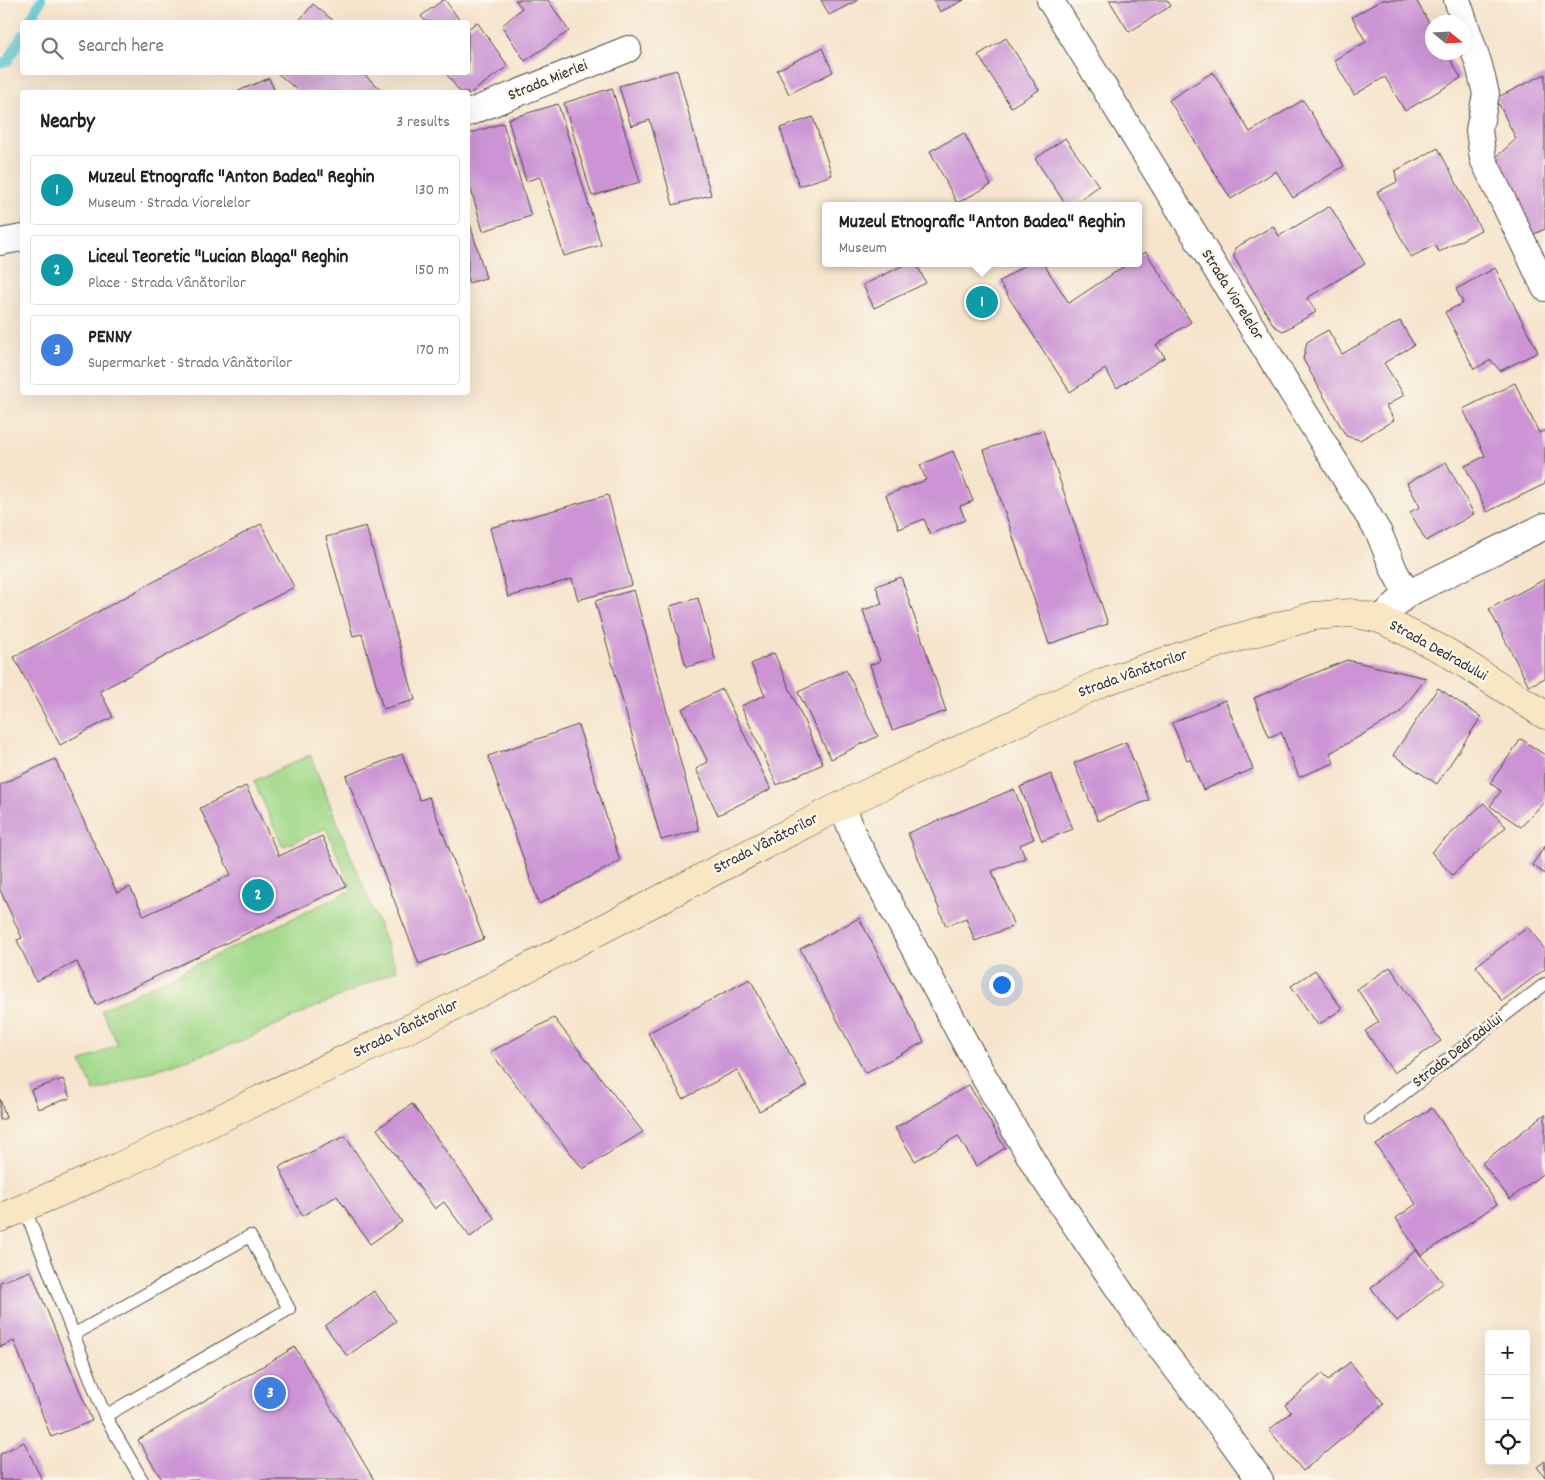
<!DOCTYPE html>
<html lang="en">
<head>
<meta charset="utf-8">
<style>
  body { margin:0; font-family:Dekko,sans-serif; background:#f2f2f2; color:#222 }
  .controls { position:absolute; right:15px; bottom:15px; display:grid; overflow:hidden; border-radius:5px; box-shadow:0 5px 20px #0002 }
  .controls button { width:45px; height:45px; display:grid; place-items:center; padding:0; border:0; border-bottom:1px solid #e0e0e0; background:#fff; color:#222; font:25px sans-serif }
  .compass { position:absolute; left:1425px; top:15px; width:45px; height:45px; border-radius:50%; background:#fff; box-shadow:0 5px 20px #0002; rotate:108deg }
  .you { position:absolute; left:1001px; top:984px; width:18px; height:18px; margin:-12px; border:4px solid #fff; border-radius:50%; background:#1a73e8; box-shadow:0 0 0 8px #1a73e833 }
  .badge { display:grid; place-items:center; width:32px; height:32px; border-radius:50%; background:#b45309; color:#fff; font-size:16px; font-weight:700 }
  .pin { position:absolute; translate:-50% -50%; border:2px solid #fff; box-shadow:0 1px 5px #0006 }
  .popup { position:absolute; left:822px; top:202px; width:320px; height:65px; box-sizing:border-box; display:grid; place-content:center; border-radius:5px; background:#fff; filter:drop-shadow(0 1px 4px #0005); font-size:16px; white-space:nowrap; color:#767676 }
  .popup b { font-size:19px; color:#222 }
  .popup::after { content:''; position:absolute; left:50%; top:100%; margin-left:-10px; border:10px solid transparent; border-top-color:#fff }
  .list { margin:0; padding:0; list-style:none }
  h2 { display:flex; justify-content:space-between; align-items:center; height:65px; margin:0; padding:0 20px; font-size:21px }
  h2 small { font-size:16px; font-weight:400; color:#767676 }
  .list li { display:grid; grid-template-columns:32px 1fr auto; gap:15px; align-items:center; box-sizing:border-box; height:70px; margin:0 10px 10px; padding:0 10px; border:1px solid #e0e0e0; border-radius:5px }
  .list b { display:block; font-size:19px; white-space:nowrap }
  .list p { margin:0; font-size:16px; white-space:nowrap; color:#767676 }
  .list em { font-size:16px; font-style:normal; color:#767676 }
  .icon { flex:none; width:28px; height:28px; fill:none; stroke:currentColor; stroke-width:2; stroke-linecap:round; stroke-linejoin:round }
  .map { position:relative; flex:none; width:1545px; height:1480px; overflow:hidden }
  .search { position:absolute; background:#fff; box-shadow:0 5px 20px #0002; left:20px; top:20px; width:450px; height:55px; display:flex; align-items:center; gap:12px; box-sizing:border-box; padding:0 18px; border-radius:5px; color:#767676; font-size:19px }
  .panel { position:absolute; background:#fff; box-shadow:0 5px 20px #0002; left:20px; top:90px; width:450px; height:305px; border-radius:5px }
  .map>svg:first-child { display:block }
</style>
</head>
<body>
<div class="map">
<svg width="1545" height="1480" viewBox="0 0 1545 1480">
  <rect width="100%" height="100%" fill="#fbf7ec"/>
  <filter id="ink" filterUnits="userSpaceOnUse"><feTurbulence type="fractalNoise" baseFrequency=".02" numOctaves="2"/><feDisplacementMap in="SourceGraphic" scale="10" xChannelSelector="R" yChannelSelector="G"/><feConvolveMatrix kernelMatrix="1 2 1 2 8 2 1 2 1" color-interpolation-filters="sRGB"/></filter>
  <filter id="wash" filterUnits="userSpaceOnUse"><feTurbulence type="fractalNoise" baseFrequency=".0096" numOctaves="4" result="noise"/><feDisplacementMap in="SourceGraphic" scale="20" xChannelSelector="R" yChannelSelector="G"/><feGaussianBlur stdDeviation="1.12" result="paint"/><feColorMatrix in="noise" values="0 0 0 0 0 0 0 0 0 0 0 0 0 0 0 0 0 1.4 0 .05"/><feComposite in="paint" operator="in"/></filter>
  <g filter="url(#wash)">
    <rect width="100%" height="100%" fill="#f6e4cc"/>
    <path fill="#a2d98a" stroke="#66825a" d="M310,755L397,970L239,1042L94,1091L81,1062L118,1044L101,1010L352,890L326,828L283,847L254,781Z"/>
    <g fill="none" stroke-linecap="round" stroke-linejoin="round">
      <g stroke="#5ac5d4" stroke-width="10">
        <path d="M29,22L41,0"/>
        <path d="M0,63L8,61L22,35"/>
      </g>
    </g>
    <g id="blocks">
      <g fill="#cc94d5">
        <path d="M443,0H445L461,22H426L421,16Z"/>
        <path d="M515,0H548L569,31L525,61L502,26L522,8Z"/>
        <path d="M821,0H858L829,15Z"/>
        <path d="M934,0H964L940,12Z"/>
        <path d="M1109,0H1167L1171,6L1129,32Z"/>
        <path d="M1382,0H1416L1432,28V52H1446L1461,78L1405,111L1385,77L1354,95L1334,60L1366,42L1352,17Z"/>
        <path d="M313,4L335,22H298Z"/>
        <path d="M477,22L508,66L468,95V92H460L445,72H468V29Z"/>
        <path d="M1006,38L1039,90L1011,107L978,55Z"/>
        <path d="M822,48L833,72L789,94L777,70Z"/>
        <path d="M677,70L711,195L673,205L650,120L631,126L619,86Z"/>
        <path d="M276,72H361L383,91L381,92H300Z"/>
        <path d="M1213,72L1250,132L1303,100L1344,166L1293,198L1276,171L1231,199L1169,100Z"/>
        <path d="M1545,74V229L1532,235L1494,159L1516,139L1496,98Z"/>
        <path d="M269,78L275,92H236Z"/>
        <path d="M612,88L640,182L592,196L564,103Z"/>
        <path d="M558,104L601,245L564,256L540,177L526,181L508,119Z"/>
        <path d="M813,117L832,175L799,186L780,128Z"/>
        <path d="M503,123L531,216L483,231L468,179V134Z"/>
        <path d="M964,133L991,185L957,203L930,151Z"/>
        <path d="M1065,138L1099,186L1071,206H1067L1035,159Z"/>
        <path d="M1438,148L1481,230L1439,252L1435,245L1411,257L1377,192L1397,182L1395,171Z"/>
        <path d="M1330,206L1365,264L1307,298L1316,312L1283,331L1274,326L1234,257L1235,248L1273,226L1279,236Z"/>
        <path d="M468,217L486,278L468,283Z"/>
        <path d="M1146,252L1191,322L1156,345L1165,357L1117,388L1105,369L1070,392L999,282L1028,263H1043L1069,303L1129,263H1138V257Z"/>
        <path d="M908,263H916L926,283L874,308L863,285Z"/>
        <path d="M1495,268L1538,352L1500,371L1491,360L1474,369L1445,312L1463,303L1456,289Z"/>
        <path d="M1400,321L1414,345L1384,363L1404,395L1386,406L1394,420L1360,440L1346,436L1303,359L1307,342L1328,330L1342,354Z"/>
        <path d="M1515,383L1539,433L1545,430V484L1487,512L1465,466L1485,456L1463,409Z"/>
        <path d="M1043,430L1108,624L1049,644L984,450Z"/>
        <path d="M953,451L973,501L960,506L965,520L930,534L924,519L899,529L886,495L926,480L920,465Z"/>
        <path d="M1446,462L1474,514L1426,541L1410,512L1420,507L1407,483Z"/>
        <path d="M608,495L632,585L578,600L572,579L508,597L490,528Z"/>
        <path d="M261,524L294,587L100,691L113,717L60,745L14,657Z"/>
        <path d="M366,526L415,700L383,709L362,634L353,636L326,537Z"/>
        <path d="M901,577L946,711L892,730L870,665L880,661L863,610L882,604L876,586Z"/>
        <path d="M1545,579V678L1529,686L1489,609Z"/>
        <path d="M634,590L699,830L661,840L595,601Z"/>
        <path d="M698,598L715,659L686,667L670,606Z"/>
        <path d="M774,653L823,764L777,785L741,706L765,695L751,664Z"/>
        <path d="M1347,660L1426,678L1399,714L1330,753L1334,763L1299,777L1281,732L1269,737L1254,698Z"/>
        <path d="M846,670L878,736L831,759L798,692Z"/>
        <path d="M1438,688L1481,717L1437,784L1393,755Z"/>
        <path d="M722,689L771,789L718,815L696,769L708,762L682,709Z"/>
        <path d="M1225,700L1253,769L1203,790L1190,759L1187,760L1172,723Z"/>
        <path d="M578,725L620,861L539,904L488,756Z"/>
        <path d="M1521,739L1545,755V801L1521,827L1490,806L1501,791L1490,783Z"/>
        <path d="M1126,742L1149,800L1098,821L1074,763Z"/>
        <path d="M402,754L420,800L429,797L484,939L419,964L346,776Z"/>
        <path d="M55,759L117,893L130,887L144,916L231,875L200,808L246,786L279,856L322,836L346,886L96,1005L77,962L36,981L17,940L22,938L0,890V785Z"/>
        <path d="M1051,774L1073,829L1042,841L1020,787Z"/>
        <path d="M1014,789L1034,839L1020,845L1025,858L992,871L1014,926L975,941L966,918L946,926L908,833Z"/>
        <path d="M1484,803L1506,827L1452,875L1431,852Z"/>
        <path d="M1545,846V874L1532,865Z"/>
        <path d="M859,918L924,1042L865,1073L800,949Z"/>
        <path d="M1528,927L1545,950V969L1502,1001L1476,966Z"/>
        <path d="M1390,967L1441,1041L1394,1073L1365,1031L1379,1022L1357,989Z"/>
        <path d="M1315,970L1342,1009L1318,1025L1291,986Z"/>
        <path d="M750,979L807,1086L759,1111L737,1070L683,1099L648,1033Z"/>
        <path d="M554,1018L643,1132L583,1169L490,1052Z"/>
        <path d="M63,1079L70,1098L38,1109L31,1090Z"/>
        <path d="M969,1085L1005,1148L976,1166L958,1136L915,1161L895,1128Z"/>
        <path d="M0,1099L6,1118L0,1120Z"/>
        <path d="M412,1104L495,1219L470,1237L444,1202L435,1209L377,1129Z"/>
        <path d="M1432,1108L1497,1204L1421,1256L1396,1218L1416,1204L1376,1145Z"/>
        <path d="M1545,1114V1172L1510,1199L1482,1163Z"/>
        <path d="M345,1136L402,1222L370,1244L337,1196L302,1216L279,1167Z"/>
        <path d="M1416,1250L1443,1283L1397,1321L1371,1288Z"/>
        <path d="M31,1271L92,1421L51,1437L14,1341L0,1347V1282Z"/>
        <path d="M374,1291L396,1321L347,1356L325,1326Z"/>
        <path d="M295,1347L374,1480H162L138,1440Z"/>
        <path d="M1350,1362L1384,1404L1303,1471L1269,1430L1291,1412L1285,1405L1322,1374L1328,1380Z"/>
        <path d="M24,1442L42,1480H0V1454Z"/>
        <path d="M1545,1461V1477L1537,1467Z"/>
      </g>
    </g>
  </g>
  <g filter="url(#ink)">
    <use href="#blocks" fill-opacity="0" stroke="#494743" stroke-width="1"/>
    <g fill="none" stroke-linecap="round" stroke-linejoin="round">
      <g stroke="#494743" stroke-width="14">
        <g id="lane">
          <path d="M1371,1119L1545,984"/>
          <path d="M25,1209L105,1416L142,1480"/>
          <path d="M73,1335L250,1236L289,1309L105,1416"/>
        </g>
      </g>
      <g stroke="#494743" stroke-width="28">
        <g id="street">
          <path d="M1050,0L1379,533L1394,570L1407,594"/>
          <path d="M1457,0L1479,65L1486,94L1479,130L1483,159L1545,288"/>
          <path d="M468,113L628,49"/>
          <path d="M0,242L22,238"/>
          <path d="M1380,619L1407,594L1545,526"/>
          <path d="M842,805L856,841L975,1061L1036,1167L1145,1328L1223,1429L1260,1480"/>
        </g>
      </g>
      <g stroke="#494743" stroke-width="29">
        <path id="secondary" d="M0,1218L118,1167L429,1019L842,805L1103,682L1226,641L1314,616L1351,613L1380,619L1445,651L1545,715"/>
      </g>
      <use href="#lane" stroke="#fff" stroke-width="12"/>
      <use href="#street" stroke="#fff" stroke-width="26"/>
      <use href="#secondary" stroke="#f9e7c3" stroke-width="28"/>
    </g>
  </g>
  <g text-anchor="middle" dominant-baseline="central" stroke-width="5" stroke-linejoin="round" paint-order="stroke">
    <g font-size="16" fill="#2b2b2b" stroke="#fbf7ec">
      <text transform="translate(548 81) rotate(-22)">Strada Mierlei</text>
      <text transform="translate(1232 295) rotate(58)">Strada Viorelelor</text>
      <text transform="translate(1438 651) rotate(29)">Strada Dedradului</text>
      <text transform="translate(1133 674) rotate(-20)">Strada Vânătorilor</text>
      <text transform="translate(766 844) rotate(-27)">Strada Vânătorilor</text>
      <text transform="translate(406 1029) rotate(-26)">Strada Vânătorilor</text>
      <text transform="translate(1458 1051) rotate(-38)">Strada Dedradului</text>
    </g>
  </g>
</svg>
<div class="controls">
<button>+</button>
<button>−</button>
<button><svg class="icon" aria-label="locate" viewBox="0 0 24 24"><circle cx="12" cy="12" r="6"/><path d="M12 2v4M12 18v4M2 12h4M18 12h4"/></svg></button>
</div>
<svg class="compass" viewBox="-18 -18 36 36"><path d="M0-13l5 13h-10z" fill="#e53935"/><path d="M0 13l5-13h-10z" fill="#767676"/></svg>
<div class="you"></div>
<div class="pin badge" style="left:982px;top:302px;background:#0f9aa8">1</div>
<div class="popup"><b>Muzeul Etnografic &quot;Anton Badea&quot; Reghin</b>Museum</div>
<div class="pin badge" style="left:258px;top:895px;background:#0f9aa8">2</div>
<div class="pin badge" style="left:270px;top:1393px;background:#3f7fe0">3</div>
<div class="search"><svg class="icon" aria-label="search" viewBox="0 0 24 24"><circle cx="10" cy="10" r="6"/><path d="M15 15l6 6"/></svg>Search here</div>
<section class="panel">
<h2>Nearby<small>3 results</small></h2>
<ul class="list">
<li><span class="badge" style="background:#0f9aa8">1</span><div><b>Muzeul Etnografic &quot;Anton Badea&quot; Reghin</b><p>Museum · Strada Viorelelor</p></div><em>130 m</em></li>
<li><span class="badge" style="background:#0f9aa8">2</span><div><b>Liceul Teoretic &quot;Lucian Blaga&quot; Reghin</b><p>Place · Strada Vânătorilor</p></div><em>150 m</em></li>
<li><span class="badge" style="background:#3f7fe0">3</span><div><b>PENNY</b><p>Supermarket · Strada Vânătorilor</p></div><em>170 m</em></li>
</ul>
</section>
</div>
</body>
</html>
